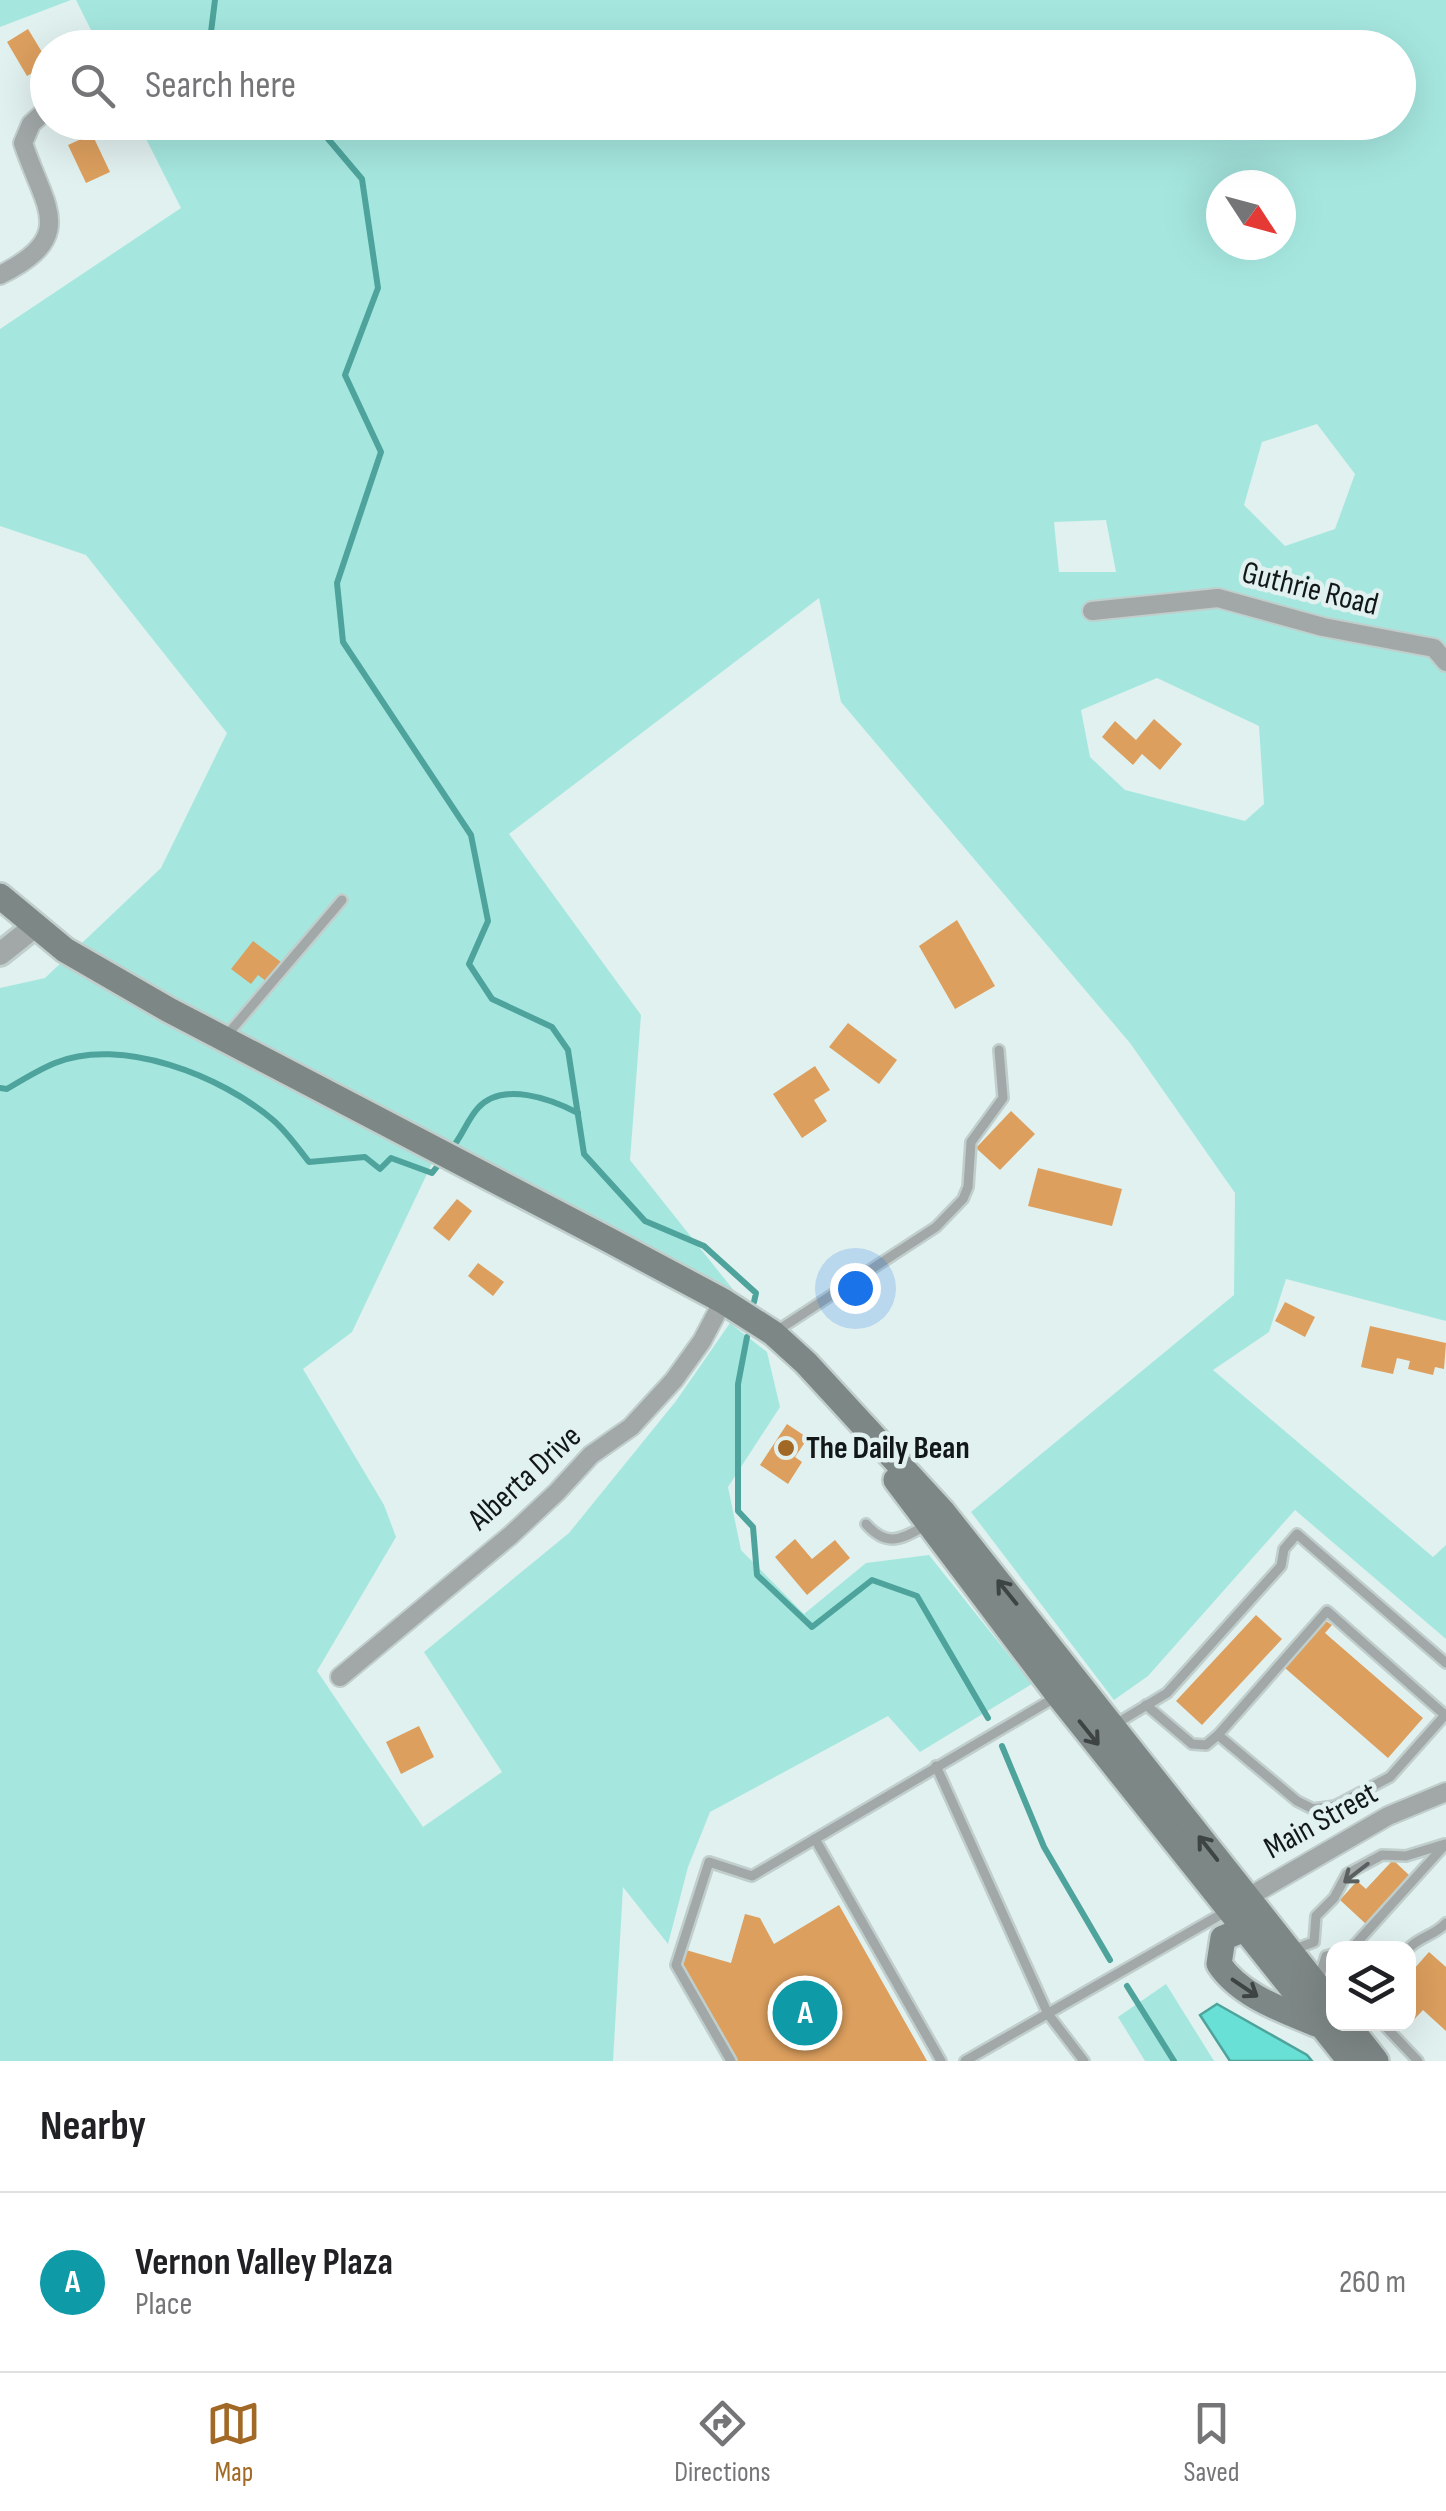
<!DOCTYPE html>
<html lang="en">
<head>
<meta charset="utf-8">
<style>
  body { margin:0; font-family:"Sofia Sans Condensed",sans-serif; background:#f2f2f2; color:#202124 }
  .controls { position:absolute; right:30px; bottom:30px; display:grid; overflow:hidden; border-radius:20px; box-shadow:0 10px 40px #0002 }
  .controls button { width:90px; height:90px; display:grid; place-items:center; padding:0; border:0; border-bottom:2px solid #e0e0e0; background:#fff; color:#202124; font:50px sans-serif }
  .compass { position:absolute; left:1206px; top:170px; width:90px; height:90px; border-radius:50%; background:#fff; box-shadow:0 10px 40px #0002; rotate:126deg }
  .you { position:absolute; left:855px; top:1288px; width:35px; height:35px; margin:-25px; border:8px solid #fff; border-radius:50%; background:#1a73e8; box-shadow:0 0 0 15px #1a73e833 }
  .badge { display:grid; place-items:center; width:65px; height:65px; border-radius:50%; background:#a26926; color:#fff; font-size:32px; font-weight:700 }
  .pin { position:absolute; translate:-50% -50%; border:5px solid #fff; box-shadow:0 2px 10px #0006 }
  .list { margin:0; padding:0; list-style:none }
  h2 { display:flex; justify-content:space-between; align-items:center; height:130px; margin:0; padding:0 40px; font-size:42px }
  h2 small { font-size:32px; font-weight:400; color:#757577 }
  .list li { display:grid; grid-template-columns:65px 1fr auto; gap:30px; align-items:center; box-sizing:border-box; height:180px; padding:0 40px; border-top:2px solid #e0e0e0 }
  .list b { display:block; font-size:38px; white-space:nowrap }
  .list p { margin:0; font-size:32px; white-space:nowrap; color:#757577 }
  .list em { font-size:32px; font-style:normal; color:#757577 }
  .icon { flex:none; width:55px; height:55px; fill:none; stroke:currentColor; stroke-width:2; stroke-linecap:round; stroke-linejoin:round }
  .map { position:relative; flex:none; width:1446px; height:2061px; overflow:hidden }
  .search { position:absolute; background:#fff; box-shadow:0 10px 40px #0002; left:30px; right:30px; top:30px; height:110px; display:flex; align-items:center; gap:25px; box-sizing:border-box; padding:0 35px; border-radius:55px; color:#757577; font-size:38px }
  .sheet { height:310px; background:#fff }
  nav { display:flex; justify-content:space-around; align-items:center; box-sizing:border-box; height:140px; border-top:2px solid #e0e0e0; background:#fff; font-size:28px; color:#757577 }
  nav a { display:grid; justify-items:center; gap:5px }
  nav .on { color:#a26926 }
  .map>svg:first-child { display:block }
</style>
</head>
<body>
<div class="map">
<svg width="1446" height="2061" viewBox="0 0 1446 2061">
  <rect width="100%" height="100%" fill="#e1f1ef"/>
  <g fill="#a5e7df" fill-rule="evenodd">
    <path d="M0,0H71L0,27Z"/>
    <path d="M76,0H1446V1321L1286,1279L1269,1332L1213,1370L1433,1557L1446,1545V1639L1295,1510L1148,1676L1114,1700L971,1512L1234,1295L1235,1193L1130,1043L841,702L819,598L509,834L641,1015L630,1160L735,1292L444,1138L352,1332L303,1369L384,1505L396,1537L317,1671L423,1827L502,1772L424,1652L569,1533L676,1401L730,1323L767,1352L780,1407L728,1487L741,1550L804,1614L866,1563L929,1555L1032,1684L920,1752L888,1716L710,1812L688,1867L668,1944L623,1887L613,2061H0V988L45,978L161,868L227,733L86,555L0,526V329L181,208L138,123L1398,122V48H100ZM1221,185H1281V245H1221ZM1317,424L1355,474L1335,529L1285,546L1244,505L1262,442ZM1106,520L1116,572H1059L1054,522ZM1157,678L1259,726L1264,804L1245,821L1125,790L1090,757L1081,710Z"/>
    <path d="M1166,1984L1214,2061H1145L1118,2017Z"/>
  </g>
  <path fill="#68e0d5" stroke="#4ea49c" stroke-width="2.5" d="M1217,2004L1307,2055L1312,2061H1230L1200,2015Z"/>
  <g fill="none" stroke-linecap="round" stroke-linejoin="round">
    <g stroke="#4ea49c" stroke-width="6">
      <path d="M209,48L215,0"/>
      <path d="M295,122L318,127L362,179L378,288L345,375L381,452L337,583L343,642L471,835L488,921L469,964L492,999L552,1027L568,1050L584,1154L645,1221L704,1246L756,1293L754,1302"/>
      <path d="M0,1088L7,1089C22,1080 38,1070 55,1063C121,1036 222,1076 273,1120C287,1132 298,1148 309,1162L365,1157L380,1169L391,1158L432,1173L443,1159"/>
      <path d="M451,1149C462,1137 467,1120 478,1108C503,1081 551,1099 578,1113"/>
      <path d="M747,1337L738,1384V1511L753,1527L757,1575L812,1627L872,1580L917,1596L988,1718"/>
      <path d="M1002,1746L1044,1847L1110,1960"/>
      <path d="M1127,1986L1174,2061"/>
    </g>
  </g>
  <g fill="#dc9f5e">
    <path d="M28,29L48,62V81L44,83L36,71L27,76L7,42Z"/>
    <path d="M92,134L110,172L86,183L68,145Z"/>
    <path d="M1154,719L1182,744L1160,770L1142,754L1133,765L1102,737L1115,721L1136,740Z"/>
    <path d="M957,920L995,986L955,1009L919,946Z"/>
    <path d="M253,941L281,962L266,981L258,975L251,984L231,969Z"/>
    <path d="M848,1023L897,1060L879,1084L829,1047Z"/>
    <path d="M815,1066L830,1090L814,1100L827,1121L802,1138L773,1094Z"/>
    <path d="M1011,1111L1035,1134L1000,1170L976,1148Z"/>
    <path d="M1038,1168L1122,1189L1112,1226L1028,1206Z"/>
    <path d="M457,1199L472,1211L449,1241L433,1228Z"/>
    <path d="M478,1263L504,1282L493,1296L468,1276Z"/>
    <path d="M1285,1302L1315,1317L1305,1337L1275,1321Z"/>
    <path d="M1370,1326L1446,1343L1444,1369L1435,1367L1433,1375L1408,1369L1410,1361L1397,1358L1393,1374L1361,1367Z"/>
    <path d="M787,1424L808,1438L795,1457L802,1462L788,1484L760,1465Z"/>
    <path d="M795,1539L812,1559L835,1540L850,1558L807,1595L775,1557Z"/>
    <path d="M1256,1615L1282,1639L1202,1725L1176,1701Z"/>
    <path d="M1326,1621L1332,1625L1325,1633L1423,1718L1388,1758L1285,1668Z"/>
    <path d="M419,1726L434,1757L401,1774L386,1742Z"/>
    <path d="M1393,1860L1409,1875L1366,1924L1340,1900L1357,1881L1366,1889Z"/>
    <path d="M839,1905L927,2061H737L682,1965L686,1950L731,1963L745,1914L760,1918L774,1944Z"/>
    <path d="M1429,1952L1446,1967V2031L1423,2010L1408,2026V1966L1413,1970Z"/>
  </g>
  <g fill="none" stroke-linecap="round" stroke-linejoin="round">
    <g stroke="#c0cecc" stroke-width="14">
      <g id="service">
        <path d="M227,1035L342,900"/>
        <path d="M775,1332L936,1227L963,1199L968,1187L971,1142L1003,1098L999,1050"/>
        <path d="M866,1524C887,1548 901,1539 925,1526"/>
        <path d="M1146,1705L1192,1744L1206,1745L1218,1735L1297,1801L1313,1809L1335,1806L1390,1777L1446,1714"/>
        <path d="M1114,1725L1167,1693L1281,1566L1284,1549L1297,1534L1446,1663"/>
        <path d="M1218,1735L1327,1611L1445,1715"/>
        <path d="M936,1766L1048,2014L1084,2061"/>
        <path d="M1352,1948L1444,1846"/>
        <path d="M1408,1949C1420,1936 1434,1936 1446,1923"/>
        <path d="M1292,1950L1314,1942L1316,1916L1334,1898L1347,1874L1382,1855L1406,1856L1445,1844"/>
        <path d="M1319,1978L1326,1956L1334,1954"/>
        <path d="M1383,2024L1418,2061"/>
        <path d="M731,2061L676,1965L709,1862L752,1876L815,1839"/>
        <path d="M941,2061L815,1839L1056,1697"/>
        <path d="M965,2061L1227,1911"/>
      </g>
    </g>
    <g stroke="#c0cecc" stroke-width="22">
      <g id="minor">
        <path d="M0,275C79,236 44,207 23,143L31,124L44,112"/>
        <path d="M1092,611L1218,598L1323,627L1434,648L1446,662"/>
        <path d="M340,1677L511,1535L557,1492L591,1455L631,1427L674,1380L702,1341L723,1301"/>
        <path d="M1238,1903L1388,1816L1446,1792"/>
      </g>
    </g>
    <g stroke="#c0cecc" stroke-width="28">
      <path id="tertiary" d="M0,954L34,927"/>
    </g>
    <g stroke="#c0cecc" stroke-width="30">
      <g id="secondary">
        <path d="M0,896L65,950L169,1010L607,1239L723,1301L773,1333L806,1363L943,1512L1334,2007"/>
        <path d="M896,1480L1058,1695L1350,2061"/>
        <path d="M1257,1924L1223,1938L1219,1964C1240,1996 1283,2010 1316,2024"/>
        <path d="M1347,2024L1376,2061"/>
      </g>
    </g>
    <use href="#service" stroke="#a1a8a7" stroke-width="9"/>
    <use href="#minor" stroke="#a1a8a7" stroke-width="18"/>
    <use href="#tertiary" stroke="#a1a8a7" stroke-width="22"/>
    <use href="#secondary" stroke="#7d8785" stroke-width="25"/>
  </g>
  <defs><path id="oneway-shaft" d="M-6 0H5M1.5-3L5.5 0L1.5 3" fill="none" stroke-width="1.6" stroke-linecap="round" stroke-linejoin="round" transform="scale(2.5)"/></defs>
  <g stroke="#3d4443">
    <use href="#oneway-shaft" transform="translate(1007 1592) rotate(-129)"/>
    <use href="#oneway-shaft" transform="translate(1089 1733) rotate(51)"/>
    <use href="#oneway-shaft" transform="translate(1208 1848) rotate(-128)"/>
    <use href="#oneway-shaft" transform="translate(1245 1988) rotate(34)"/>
  </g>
  <use stroke="#5a605f" href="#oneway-shaft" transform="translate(1356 1873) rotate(142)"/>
  <circle fill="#a26926" stroke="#e1f1ef" stroke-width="4" cx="786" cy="1448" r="10"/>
  <g text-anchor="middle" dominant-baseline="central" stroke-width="9" stroke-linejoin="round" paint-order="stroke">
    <g font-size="32" fill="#121817" stroke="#e1f1ef">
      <text transform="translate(1310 589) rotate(14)">Guthrie Road</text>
      <text transform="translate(525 1478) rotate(-42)">Alberta Drive</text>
      <text transform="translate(1321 1821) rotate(-29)">Main Street</text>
    </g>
    <g font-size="32" font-weight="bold" fill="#121817" stroke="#e1f1ef" text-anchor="start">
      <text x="806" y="1448">The Daily Bean</text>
    </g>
  </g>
</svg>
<div class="controls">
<button><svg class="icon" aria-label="layers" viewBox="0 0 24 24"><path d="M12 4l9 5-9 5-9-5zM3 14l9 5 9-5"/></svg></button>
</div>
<svg class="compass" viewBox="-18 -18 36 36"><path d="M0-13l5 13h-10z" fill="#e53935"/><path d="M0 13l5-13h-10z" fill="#757577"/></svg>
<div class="you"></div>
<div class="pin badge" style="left:805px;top:2013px;background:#0f9aa8">A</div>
<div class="search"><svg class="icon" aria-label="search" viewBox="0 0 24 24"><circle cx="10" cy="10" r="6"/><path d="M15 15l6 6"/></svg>Search here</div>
</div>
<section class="sheet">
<h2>Nearby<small></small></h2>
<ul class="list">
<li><span class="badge" style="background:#0f9aa8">A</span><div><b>Vernon Valley Plaza</b><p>Place</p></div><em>260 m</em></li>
</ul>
</section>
<nav>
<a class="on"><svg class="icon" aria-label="map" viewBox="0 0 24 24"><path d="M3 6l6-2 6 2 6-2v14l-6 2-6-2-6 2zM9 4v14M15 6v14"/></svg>Map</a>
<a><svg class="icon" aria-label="directions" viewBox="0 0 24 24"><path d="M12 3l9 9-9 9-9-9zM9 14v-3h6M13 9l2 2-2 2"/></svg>Directions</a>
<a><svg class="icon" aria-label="saved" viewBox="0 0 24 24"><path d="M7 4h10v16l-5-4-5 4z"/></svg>Saved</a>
</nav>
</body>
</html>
